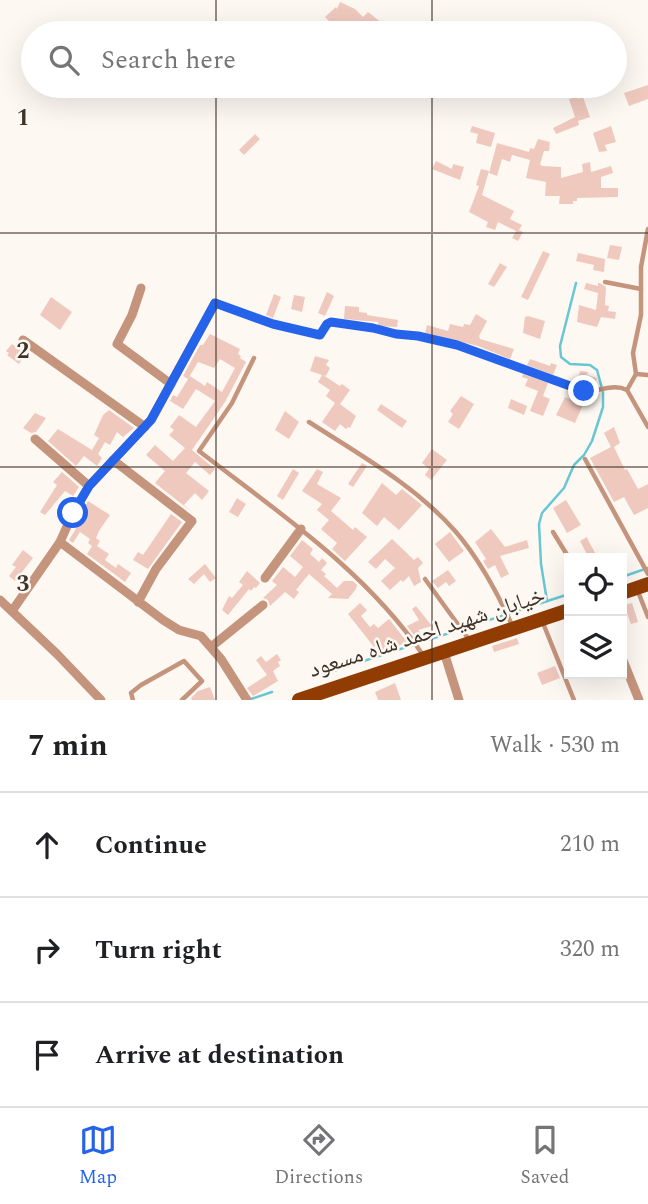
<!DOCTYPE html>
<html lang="en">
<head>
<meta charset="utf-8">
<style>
  body { margin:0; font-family:Spectral,"Noto Naskh Arabic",serif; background:#f6f6f6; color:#202124 }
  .controls { position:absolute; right:21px; bottom:21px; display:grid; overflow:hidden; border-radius:0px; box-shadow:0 7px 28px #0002 }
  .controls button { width:63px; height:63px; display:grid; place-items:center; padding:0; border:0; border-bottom:2px solid #e0e0e0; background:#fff; color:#202124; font:35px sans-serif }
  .stop { position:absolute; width:21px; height:21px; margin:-16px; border:5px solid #2563eb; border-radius:50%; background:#fff }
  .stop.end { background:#2563eb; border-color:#fff; box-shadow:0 2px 7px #0008 }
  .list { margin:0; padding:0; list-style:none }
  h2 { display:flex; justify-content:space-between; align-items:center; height:91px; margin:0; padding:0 28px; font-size:30px }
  h2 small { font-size:23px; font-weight:400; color:#757577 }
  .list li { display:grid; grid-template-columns:46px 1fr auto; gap:21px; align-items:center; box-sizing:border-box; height:105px; padding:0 28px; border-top:2px solid #e0e0e0 }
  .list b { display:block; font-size:26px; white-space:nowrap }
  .list em { font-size:23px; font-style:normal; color:#757577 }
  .icon { flex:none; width:38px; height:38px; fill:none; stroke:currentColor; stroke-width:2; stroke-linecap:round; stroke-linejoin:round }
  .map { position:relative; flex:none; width:648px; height:700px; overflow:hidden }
  .search { position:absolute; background:#fff; box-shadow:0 7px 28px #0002; left:21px; right:21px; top:21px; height:77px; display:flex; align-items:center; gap:18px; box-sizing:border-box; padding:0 24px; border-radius:38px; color:#757577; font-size:26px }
  .sheet { height:406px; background:#fff }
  nav { display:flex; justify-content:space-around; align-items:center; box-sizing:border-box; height:98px; border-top:2px solid #e0e0e0; background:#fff; font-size:19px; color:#757577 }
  nav a { display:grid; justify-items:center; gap:4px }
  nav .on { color:#2563eb }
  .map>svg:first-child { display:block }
</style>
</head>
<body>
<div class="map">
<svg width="648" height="700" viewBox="0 0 648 700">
  <rect width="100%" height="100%" fill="#fdf8f2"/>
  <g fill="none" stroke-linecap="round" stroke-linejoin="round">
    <g stroke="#69c7d3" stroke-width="2.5">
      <path d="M622,577L648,568"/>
      <path d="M547,601L541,564L539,524L542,513L564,488L574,465L584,455L592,441L603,407V392L597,370L590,365L570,364L561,357L560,346L576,283"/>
      <path d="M330,672L569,594"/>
      <path d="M248,700L272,692"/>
    </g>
  </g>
  <g fill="#f0c9be">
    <path d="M340,2L355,9L363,17L368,12L387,27L381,33H335L338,30L325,17L336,7L337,9Z"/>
    <path d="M648,85V99L629,106L624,93Z"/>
    <path d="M577,97L578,99L583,97L590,117L578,121L579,125L556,134L553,128L575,117L569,99Z"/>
    <path d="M472,126L495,133L491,147L476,143L478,134L470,132Z"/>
    <path d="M611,126L616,142L605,145L607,151L599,152L593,133Z"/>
    <path d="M255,134L260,139L244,155L239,150Z"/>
    <path d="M538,139L550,142L549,151H544L540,164L542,166L561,167V178L583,172L582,164L590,162L591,172L611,166L613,173L601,177V188H618V197L577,198V201H573V204H559L560,196H545L546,182L526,178L530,160L512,155L510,162L502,159L497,176L489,173L497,143L529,152L530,148L534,149Z"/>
    <path d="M436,161L452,169L453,164L464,167L460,180L432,169Z"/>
    <path d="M481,169L489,171L482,195L514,211L510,219L522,225L519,230L523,232L518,241L512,238L516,231L498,222L495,230L486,227L488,222L469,212L479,186L476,185Z"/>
    <path d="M610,245L622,247L619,260L607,258Z"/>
    <path d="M543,251L550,254L528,300L521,297Z"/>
    <path d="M578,253L605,259L604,272L593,270L594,265L576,261Z"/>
    <path d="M500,263L507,267L494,287L488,284Z"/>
    <path d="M586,283L598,286V283H600L606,287L605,305L609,306L608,311L616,312L615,319L601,317L597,327L577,322L579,305L596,310L598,293L584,289Z"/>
    <path d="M327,292L334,296L325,316L318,313Z"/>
    <path d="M274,294L281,297L273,318L266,315Z"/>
    <path d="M294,295L305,297L302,312L291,309Z"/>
    <path d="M51,297L72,312L60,330L40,315Z"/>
    <path d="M345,306L359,307V312L367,313V315L398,320L397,327L378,326V322L344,319Z"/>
    <path d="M476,314L487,321L479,336L480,339L514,349L510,359L478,346L425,333L427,325L448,331L450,324L463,327L464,324L470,325Z"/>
    <path d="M528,316L545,321L540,339L523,333L525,317Z"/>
    <path d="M210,334L240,349L238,354L241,356L240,358L246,362L225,402L192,450L215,469L210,475L195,462L186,473L209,491L202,500L195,493L184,505L192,512L155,483L165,471L146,455L155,445L173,461L185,448L169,435L174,430L170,427L179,415L196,427L215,401L196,389L183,409L170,401L173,395L177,397L190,376L205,386L207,382L222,392L235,368L220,359L214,368L198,362L188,379L183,376L200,345H203Z"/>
    <path d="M12,344L26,354L19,364L7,355L9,353L6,351Z"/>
    <path d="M315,356L329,360L326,365L330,368L326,376L323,375L340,386L342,384L350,390L340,404L356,416L350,428L348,427L346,429L340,424L335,431L322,422L335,403L326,396L330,390L318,382L322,375L310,371Z"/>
    <path d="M530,359L550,366L551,363L557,365L553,375L527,365Z"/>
    <path d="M580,371L588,372L587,375L597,378L595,385L578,382Z"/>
    <path d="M523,374L548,383L543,396L550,399L543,416L530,411L538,391L525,386L528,379L522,377Z"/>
    <path d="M461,396L474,404L459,429L448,422L453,414L450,411Z"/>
    <path d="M565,397L583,405L575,423L556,415Z"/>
    <path d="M511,399L527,406L524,415L508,408Z"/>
    <path d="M381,404L407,421L402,428L377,410Z"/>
    <path d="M109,410L134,428L123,437L117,432L110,445L105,442L98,454L102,458L97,466L84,456L76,466L48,441L58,429L92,450L99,438L94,435L103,415Z"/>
    <path d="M285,411L299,422L289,439L275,430Z"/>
    <path d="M35,413L46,418L36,432L31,433L23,428Z"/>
    <path d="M614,427L620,443L614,447L625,470L627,469L638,489L648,484V508L634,515L624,497L614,502L590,458L611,447L604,433Z"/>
    <path d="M432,449L447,460L431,480L425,475L429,469L422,463Z"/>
    <path d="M362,463L367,466L353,487L348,484Z"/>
    <path d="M293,469L299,473L283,500L277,496Z"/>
    <path d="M317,469L323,472L317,484L341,498L331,511L353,530L355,527L367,537L345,561L332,549L337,543L321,529L329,520L317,510L322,504L302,491Z"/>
    <path d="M62,472L79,487L73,496L65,491L45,515L40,512L57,485L53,482Z"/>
    <path d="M382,483L396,495L402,489L422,505L399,530L384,517L377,526L362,513Z"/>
    <path d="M237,498L246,504L238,517L229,512Z"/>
    <path d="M566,500L581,525L567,533L553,508Z"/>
    <path d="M88,501L110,515L99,531L96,538L100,541L97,546L109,554L105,560L116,568L118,564L131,573L125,582L87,554L92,546L88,543L90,539L80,532L73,543L69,540L86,512L83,510Z"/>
    <path d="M171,514L182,522L148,569L133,560L138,552L143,555Z"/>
    <path d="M491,529L505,547L527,540L529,548L500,556L509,574L501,578L495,565L488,569L483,561L486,559L475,542Z"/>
    <path d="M450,532L464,551L449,562L435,544Z"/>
    <path d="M587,537L589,542L598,558H589L580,541Z"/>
    <path d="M392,539L414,560L418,557L423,563L418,568L421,582L414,586L409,576L403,582L401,580L390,590L381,581L395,568L385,559L376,569L368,562Z"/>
    <path d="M302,540L313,549L310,554L319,562L322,558L327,563L321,570L326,574L324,576L337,588L344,581H353L357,585L356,589L348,599L328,598L332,594L309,574L296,590L299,592L294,599L285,592L270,606L268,600L263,598L277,585L272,581L283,567L295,577L303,567L290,556Z"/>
    <path d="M23,550L33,558L15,581L9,576L16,567L12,565Z"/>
    <path d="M205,564L216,578L210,582L204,574L194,584L188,579Z"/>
    <path d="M448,570L456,581L449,586L446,582L438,588L432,581Z"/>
    <path d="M247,571L260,583L256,588L254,587L251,591L249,589L228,615L222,610L229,596L232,598L243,585L239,582Z"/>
    <path d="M360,603L367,610L361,616L370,627L374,624L378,628L389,619L407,642L382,653L379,645L374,647L348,614Z"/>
    <path d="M632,603L638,622L631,624L624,605Z"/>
    <path d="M416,606L432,626L418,630L424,637L417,639L407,626L419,620L412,609Z"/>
    <path d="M517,638L519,644L494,652L492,646Z"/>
    <path d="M277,654L281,660L278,662L280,666L273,671L278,681L253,696L247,688L267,675L256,660L261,656L266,662Z"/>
    <path d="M555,666L560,678L542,685L537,673Z"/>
    <path d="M395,683L401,700H378L375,692Z"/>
    <path d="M210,687L215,700H192L191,698L198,691Z"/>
  </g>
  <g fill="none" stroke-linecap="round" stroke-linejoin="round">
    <g stroke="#c5947d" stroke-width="4.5">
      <path d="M648,229L641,267V315L633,353L636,374L627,390L648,427"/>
      <path d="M605,282L641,289"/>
      <path d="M215,303L273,324L320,335L327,324L331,322L457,345L584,391C600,392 613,383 627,390"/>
      <path d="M254,358L232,403L199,451C278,512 366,571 423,655"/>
      <path d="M636,374L648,375"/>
      <path d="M309,422C360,455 416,486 456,532C480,560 497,592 512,625"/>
      <path d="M585,459L648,574"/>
      <path d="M553,532L569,558"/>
      <path d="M425,579L470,641"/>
      <path d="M637,589L648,617"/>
      <path d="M543,623L574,700"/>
      <path d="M133,700L131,693L141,685L184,661L202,681L182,700"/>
    </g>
    <g stroke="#c5947d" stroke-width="9">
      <path d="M141,288L132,315L117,344L171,384"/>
      <path d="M23,340L145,427"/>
      <path d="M35,439L89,486"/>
      <path d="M113,460L192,521L156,569L138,602"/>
      <path d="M60,542L163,620L179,630L201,636L221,659L247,700"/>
      <path d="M265,578L301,529"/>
      <path d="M0,600L57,654L101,700"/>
      <path d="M12,611L60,542L73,513L89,486L151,420L215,303"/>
      <path d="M211,647L263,605"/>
      <path d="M444,652L459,700"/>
      <path d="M622,658L639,700"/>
    </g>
    <g stroke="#903c03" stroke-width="14">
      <path d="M622,593L648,584"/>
      <path d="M299,700L569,610"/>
    </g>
  </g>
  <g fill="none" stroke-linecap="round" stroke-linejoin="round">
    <path stroke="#2563eb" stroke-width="9" d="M73,513L89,486L151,420L215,303L273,324L320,335L327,324L331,322L373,328L396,334L418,336L457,345L584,391"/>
  </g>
  <path fill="none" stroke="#3e3329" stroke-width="2" stroke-opacity="0.55" d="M216,0V33M432,0V33M216,86V700M432,86V700M0,233H648M0,467H648"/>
  <g text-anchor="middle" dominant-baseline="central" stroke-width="5" stroke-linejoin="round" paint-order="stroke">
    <g font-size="23" fill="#3e3329" stroke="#fdf8f2">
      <text transform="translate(427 633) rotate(-18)">خیابان شهید احمد شاه مسعود</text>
    </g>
  </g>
  <g font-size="23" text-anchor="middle" font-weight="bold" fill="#3e3329" stroke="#fdf8f2" stroke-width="5" stroke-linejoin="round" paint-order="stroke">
    <text x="23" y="125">1</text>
    <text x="23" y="358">2</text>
    <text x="23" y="591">3</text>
  </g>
</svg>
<div class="controls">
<button><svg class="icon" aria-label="locate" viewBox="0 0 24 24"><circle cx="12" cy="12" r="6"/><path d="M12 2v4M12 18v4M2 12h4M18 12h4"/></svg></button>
<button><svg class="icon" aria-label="layers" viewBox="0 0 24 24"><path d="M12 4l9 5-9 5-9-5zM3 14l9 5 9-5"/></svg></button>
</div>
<div class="stop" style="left:73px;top:513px"></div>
<div class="stop end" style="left:584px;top:391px"></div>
<div class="search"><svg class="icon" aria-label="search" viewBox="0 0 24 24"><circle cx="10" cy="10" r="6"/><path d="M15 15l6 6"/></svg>Search here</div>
</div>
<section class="sheet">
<h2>7 min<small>Walk · 530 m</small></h2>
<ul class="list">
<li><svg class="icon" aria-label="ahead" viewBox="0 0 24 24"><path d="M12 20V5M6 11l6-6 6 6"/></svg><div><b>Continue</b></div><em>210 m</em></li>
<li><svg class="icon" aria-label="right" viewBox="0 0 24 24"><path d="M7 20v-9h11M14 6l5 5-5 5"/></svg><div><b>Turn right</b></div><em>320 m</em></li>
<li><svg class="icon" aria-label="arrive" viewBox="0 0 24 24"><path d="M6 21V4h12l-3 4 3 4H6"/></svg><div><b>Arrive at destination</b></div></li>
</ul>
</section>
<nav>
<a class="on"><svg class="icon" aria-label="map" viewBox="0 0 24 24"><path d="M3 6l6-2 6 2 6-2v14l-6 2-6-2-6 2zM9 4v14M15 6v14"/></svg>Map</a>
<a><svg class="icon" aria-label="directions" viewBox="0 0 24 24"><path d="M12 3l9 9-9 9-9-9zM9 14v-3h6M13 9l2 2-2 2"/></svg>Directions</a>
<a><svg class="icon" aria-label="saved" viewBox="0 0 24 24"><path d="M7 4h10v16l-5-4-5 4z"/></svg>Saved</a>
</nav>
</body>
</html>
